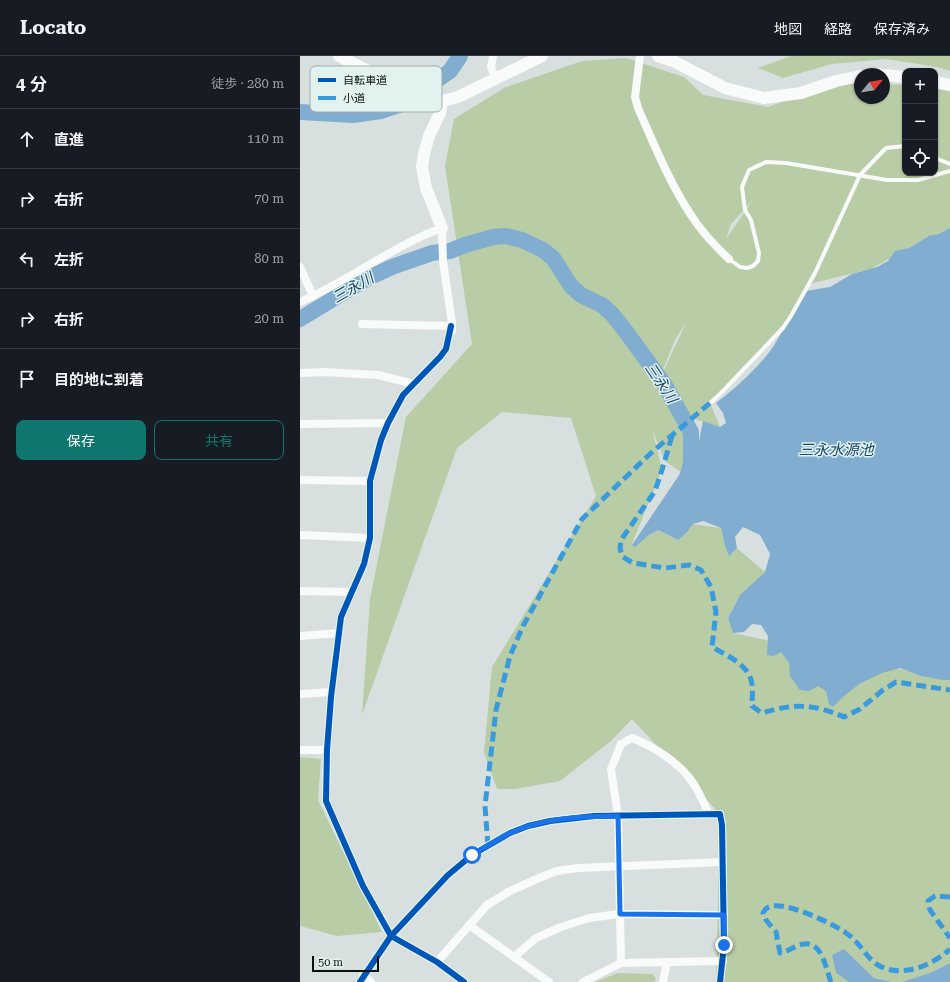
<!DOCTYPE html>
<html lang="ja">
<head>
<meta charset="utf-8">
<style>
  body { margin:0; font-family:"Roboto Serif","Noto Sans JP",serif; background:#242831; color:#f1f3f6 }
  .controls { position:absolute; right:12px; top:12px; display:grid; overflow:hidden; border-radius:8px; box-shadow:0 1px 3px #0004 }
  .controls button { width:36px; height:36px; display:grid; place-items:center; padding:0; border:0; border-bottom:1px solid #363941; background:#171b24; color:#f1f3f6; font:20px sans-serif }
  .compass { position:absolute; left:554px; top:12px; width:36px; height:36px; border-radius:50%; background:#171b24; box-shadow:0 1px 3px #0004; rotate:60deg }
  .scale { position:absolute; left:12px; bottom:10px; width:67px; box-sizing:border-box; padding-left:4px; border:2px solid #0c1110; border-top:0; font-size:11px; line-height:14px; white-space:nowrap; color:#0c1110; -webkit-text-stroke:3px #e1f2ef; paint-order:stroke }
  .stop { position:absolute; width:12px; height:12px; margin:-9px; border:3px solid #1a73e8; border-radius:50%; background:#fff }
  .stop.end { background:#1a73e8; border-color:#fff; box-shadow:0 1px 4px #0008 }
  .list { margin:0; padding:0; list-style:none }
  h2 { display:flex; justify-content:space-between; align-items:center; height:52px; margin:0; padding:0 16px; font-size:17px }
  h2 small { font-size:13px; font-weight:400; color:#9ea1a6 }
  .list li { display:grid; grid-template-columns:26px 1fr auto; gap:12px; align-items:center; box-sizing:border-box; height:60px; padding:0 16px; border-top:1px solid #363941 }
  .list b { display:block; font-size:15px; white-space:nowrap }
  .list em { font-size:13px; font-style:normal; color:#9ea1a6 }
  .actions { display:flex; gap:8px; padding:12px 16px }
  .actions a { flex:1; padding:9px 0; border:1px solid #0f766e; border-radius:8px; text-align:center; font-size:14px; color:#0f766e }
  .actions .main { background:#0f766e; color:#fff }
  .icon { flex:none; width:22px; height:22px; fill:none; stroke:currentColor; stroke-width:2; stroke-linecap:round; stroke-linejoin:round }
  .map { position:relative; flex:none; width:650px; height:926px; overflow:hidden }
  header { display:flex; align-items:center; gap:24px; box-sizing:border-box; height:56px; padding:0 20px; background:#171b24; border-bottom:1px solid #363941 }
  header strong { font-size:19px }
  nav { display:flex; gap:22px; margin-inline-start:auto; font-size:14px }
  main { display:flex }
  aside { flex:1; background:#171b24 }
  .map>svg:first-child { display:block }
</style>
</head>
<body>
<header>
<strong>Locato</strong>
<nav><a>地図</a><a>経路</a><a>保存済み</a></nav>
</header>
<main>
<aside>
<h2>4 分<small>徒歩 · 280 m</small></h2>
<ul class="list">
<li><svg class="icon" aria-label="ahead" viewBox="0 0 24 24"><path d="M12 20V5M6 11l6-6 6 6"/></svg><div><b>直進</b></div><em>110 m</em></li>
<li><svg class="icon" aria-label="right" viewBox="0 0 24 24"><path d="M7 20v-9h11M14 6l5 5-5 5"/></svg><div><b>右折</b></div><em>70 m</em></li>
<li><svg class="icon" aria-label="left" viewBox="0 0 24 24"><path d="M17 20v-9H6M10 6l-5 5 5 5"/></svg><div><b>左折</b></div><em>80 m</em></li>
<li><svg class="icon" aria-label="right" viewBox="0 0 24 24"><path d="M7 20v-9h11M14 6l5 5-5 5"/></svg><div><b>右折</b></div><em>20 m</em></li>
<li><svg class="icon" aria-label="arrive" viewBox="0 0 24 24"><path d="M6 21V4h12l-3 4 3 4H6"/></svg><div><b>目的地に到着</b></div></li>
</ul>
<div class="actions"><a class="main">保存</a><a>共有</a></div>
</aside>
<div class="map">
<svg width="650" height="926" viewBox="0 0 650 926">
  <rect width="100%" height="100%" fill="#d8e0df"/>
  <g fill="#b8cca6" fill-rule="evenodd">
    <path d="M491,0H650V15L637,11L586,3L532,8L483,22L458,12Z"/>
    <path d="M326,2L384,21L403,39L468,51L536,25L560,27V42H584V28L605,29V117H635V31L650,32V174L617,187L571,213L509,228L491,260L420,338L410,347L420,371L392,362L381,416L365,405L352,373L362,414L332,488L359,474L393,468L421,472L429,499L437,492L465,516L437,544L428,562L433,577L650,624V907L632,916L602,926H593L574,922L544,893L536,917L549,926H416L420,758L332,663L311,685L260,725L215,733H197L184,696L192,611L296,440L271,362L202,356L157,392L62,659L70,543L106,361L172,288L145,110L154,63L204,32L282,5ZM453,144L426,183L431,168ZM387,265L363,316H362L375,284Z"/>
    <path d="M0,701L21,703L18,744L82,876L37,880L0,870Z"/>
    <path d="M318,917L352,918L356,922L355,926H295Z"/>
  </g>
  <g fill="#80add0">
    <path d="M650,172V624H643L621,620L600,612L582,617L559,628L543,641L533,651L529,648L526,635L518,630L509,635L500,634L490,620L489,607L481,596L474,600L467,599L468,580L461,569L452,568L444,576L433,577L428,562L440,539L465,516L470,498L460,479L443,471L435,481L437,492L429,500L425,490L421,472L403,465L393,468L387,476L378,484L359,474L349,479L335,491L332,489L398,391L403,365L420,371L426,367L423,357L416,347C435,333 459,311 473,291C484,273 494,253 505,235L530,231L552,218L577,211L588,205L595,195L609,192L629,180L639,178Z"/>
    <path d="M544,893L574,922L593,926H549L536,917L532,899Z"/>
    <path d="M650,907V926H602L632,916Z"/>
  </g>
  <g fill="none" stroke-linecap="round" stroke-linejoin="round">
    <g stroke="#80add0" stroke-width="16">
      <path d="M0,56L53,59L81,55L102,48L150,15L160,0"/>
      <path d="M0,263L66,223L92,211L132,197L150,195L165,189L193,181L206,180L222,184L243,194L253,202L271,230L281,239L302,249L312,258L327,277L364,328L391,376V407L387,423"/>
    </g>
    <g stroke="#f9fafa" stroke-width="4">
      <path d="M635,102L650,108"/>
      <path d="M429,203L440,211L447,212L453,210L458,205L459,197L451,164L445,154L442,131L449,114L466,106L486,107L587,124H618L650,115"/>
      <path d="M410,347L420,338L483,272L491,260L515,217L560,119L586,92L605,90"/>
    </g>
    <g stroke="#f9fafa" stroke-width="8">
      <path d="M193,0L191,11L196,23"/>
      <path d="M340,0L335,41L338,52C354,88 369,126 391,159C401,175 415,190 429,203"/>
      <path d="M0,211L13,240"/>
      <path d="M0,246C49,225 92,190 142,172L143,205L152,267V275"/>
      <path d="M62,268L151,270"/>
      <path d="M151,270L146,293L140,301L103,339L88,367L81,384L70,425V482L64,508L41,561L31,641L27,694L26,745L63,830L91,880L137,906L164,926"/>
      <path d="M0,317L24,316L78,319L114,328"/>
      <path d="M0,368L88,367"/>
      <path d="M0,424L70,425"/>
      <path d="M0,479L70,482"/>
      <path d="M0,535L52,536"/>
      <path d="M0,580L39,577"/>
      <path d="M0,638L31,636"/>
      <path d="M0,694H27"/>
      <path d="M169,869L249,926"/>
      <path d="M214,901L236,882L261,871L289,862L319,858L424,859"/>
      <path d="M137,906L187,849L210,835L239,822L257,815L278,812L423,806"/>
      <path d="M321,907L318,760L311,713L321,688L332,682C353,690 381,708 393,727C400,737 404,748 409,758"/>
      <path d="M63,920L71,926"/>
      <path d="M60,926L91,880L148,819L172,799L210,777L228,770L250,765L294,760L420,758L422,769L424,889L420,926"/>
      <path d="M283,926L321,907L423,905"/>
      <path d="M363,926L367,906"/>
    </g>
    <g stroke="#f9fafa" stroke-width="12">
      <path d="M39,0L62,12L142,45L158,41L242,0"/>
      <path d="M358,0L373,5L425,32L464,42L501,37L536,25L560,20"/>
      <path d="M571,18H579"/>
      <path d="M584,19L605,21"/>
      <path d="M635,26L650,29"/>
      <path d="M142,172L126,132L122,111L124,98L129,80L140,57L142,45"/>
    </g>
    <g stroke="#3a9ade" stroke-width="5" stroke-dasharray="10 5" stroke-linecap="butt">
      <path d="M372,380L362,414L355,435L321,484L320,493L323,501L333,507L365,512L389,509L401,514L411,531L416,556L412,591C427,600 449,608 452,628C453,635 452,643 452,650L462,657C494,647 514,648 544,661L560,653L583,634L596,626L650,634"/>
      <path d="M188,790L185,750L196,654L210,600L223,570L282,463L351,397L410,347"/>
      <path d="M650,841L635,840L628,845L630,854L650,882"/>
      <path d="M531,926C526,913 522,885 504,888C495,889 488,896 480,897L476,876L466,864L463,857C464,855 465,853 467,852C480,842 534,868 546,877C560,886 565,901 578,909C601,923 633,909 650,893"/>
    </g>
    <g stroke="#e1f2ef" stroke-width="8">
      <g id="cycleway">
        <path d="M151,270L146,293L140,301L103,339L88,367L81,384L70,425V482L64,508L41,561L31,641L27,694L26,745L63,830L91,880L137,906L164,926"/>
        <path d="M60,926L91,880L148,819L172,799L210,777L228,770L250,765L294,760L420,758L422,769L424,889L420,926"/>
      </g>
    </g>
    <use href="#cycleway" stroke="#0057b8" stroke-width="6"/>
  </g>
  <g fill="none" stroke-linecap="round" stroke-linejoin="round">
    <path stroke="#1a73e8" stroke-width="5" d="M172,799C185,792 197,783 210,777C242,762 283,760 318,760L320,858L424,859V889"/>
  </g>
  <g text-anchor="middle" dominant-baseline="central" stroke-width="3" stroke-linejoin="round" paint-order="stroke">
    <g font-size="15" font-style="italic" fill="#1a476a" stroke="#e1f2ef">
      <text transform="translate(53 232) rotate(-30)">三永川</text>
      <text transform="translate(361 327) rotate(56)">三永川</text>
      <text x="536" y="394">三永水源池</text>
    </g>
  </g>
  <rect x="10" y="10" width="132" height="46" rx="6" fill="#e1f2ef" stroke="#a1aeac" stroke-width="1"/>
  <rect x="18" y="22" width="18" height="4" fill="#0057b8"/>
  <rect x="18" y="40" width="18" height="4" fill="#3a9ade"/>
  <g font-size="11" fill="#0c1110">
    <text x="43" y="28">自転車道</text>
    <text x="43" y="46">小道</text>
  </g>
</svg>
<div class="controls">
<button>+</button>
<button>−</button>
<button><svg class="icon" aria-label="locate" viewBox="0 0 24 24"><circle cx="12" cy="12" r="6"/><path d="M12 2v4M12 18v4M2 12h4M18 12h4"/></svg></button>
</div>
<svg class="compass" viewBox="-18 -18 36 36"><path d="M0-13l5 13h-10z" fill="#e53935"/><path d="M0 13l5-13h-10z" fill="#9ea1a6"/></svg>
<div class="scale">50 m</div>
<div class="stop" style="left:172px;top:799px"></div>
<div class="stop end" style="left:424px;top:889px"></div>
</div>
</main>
</body>
</html>
